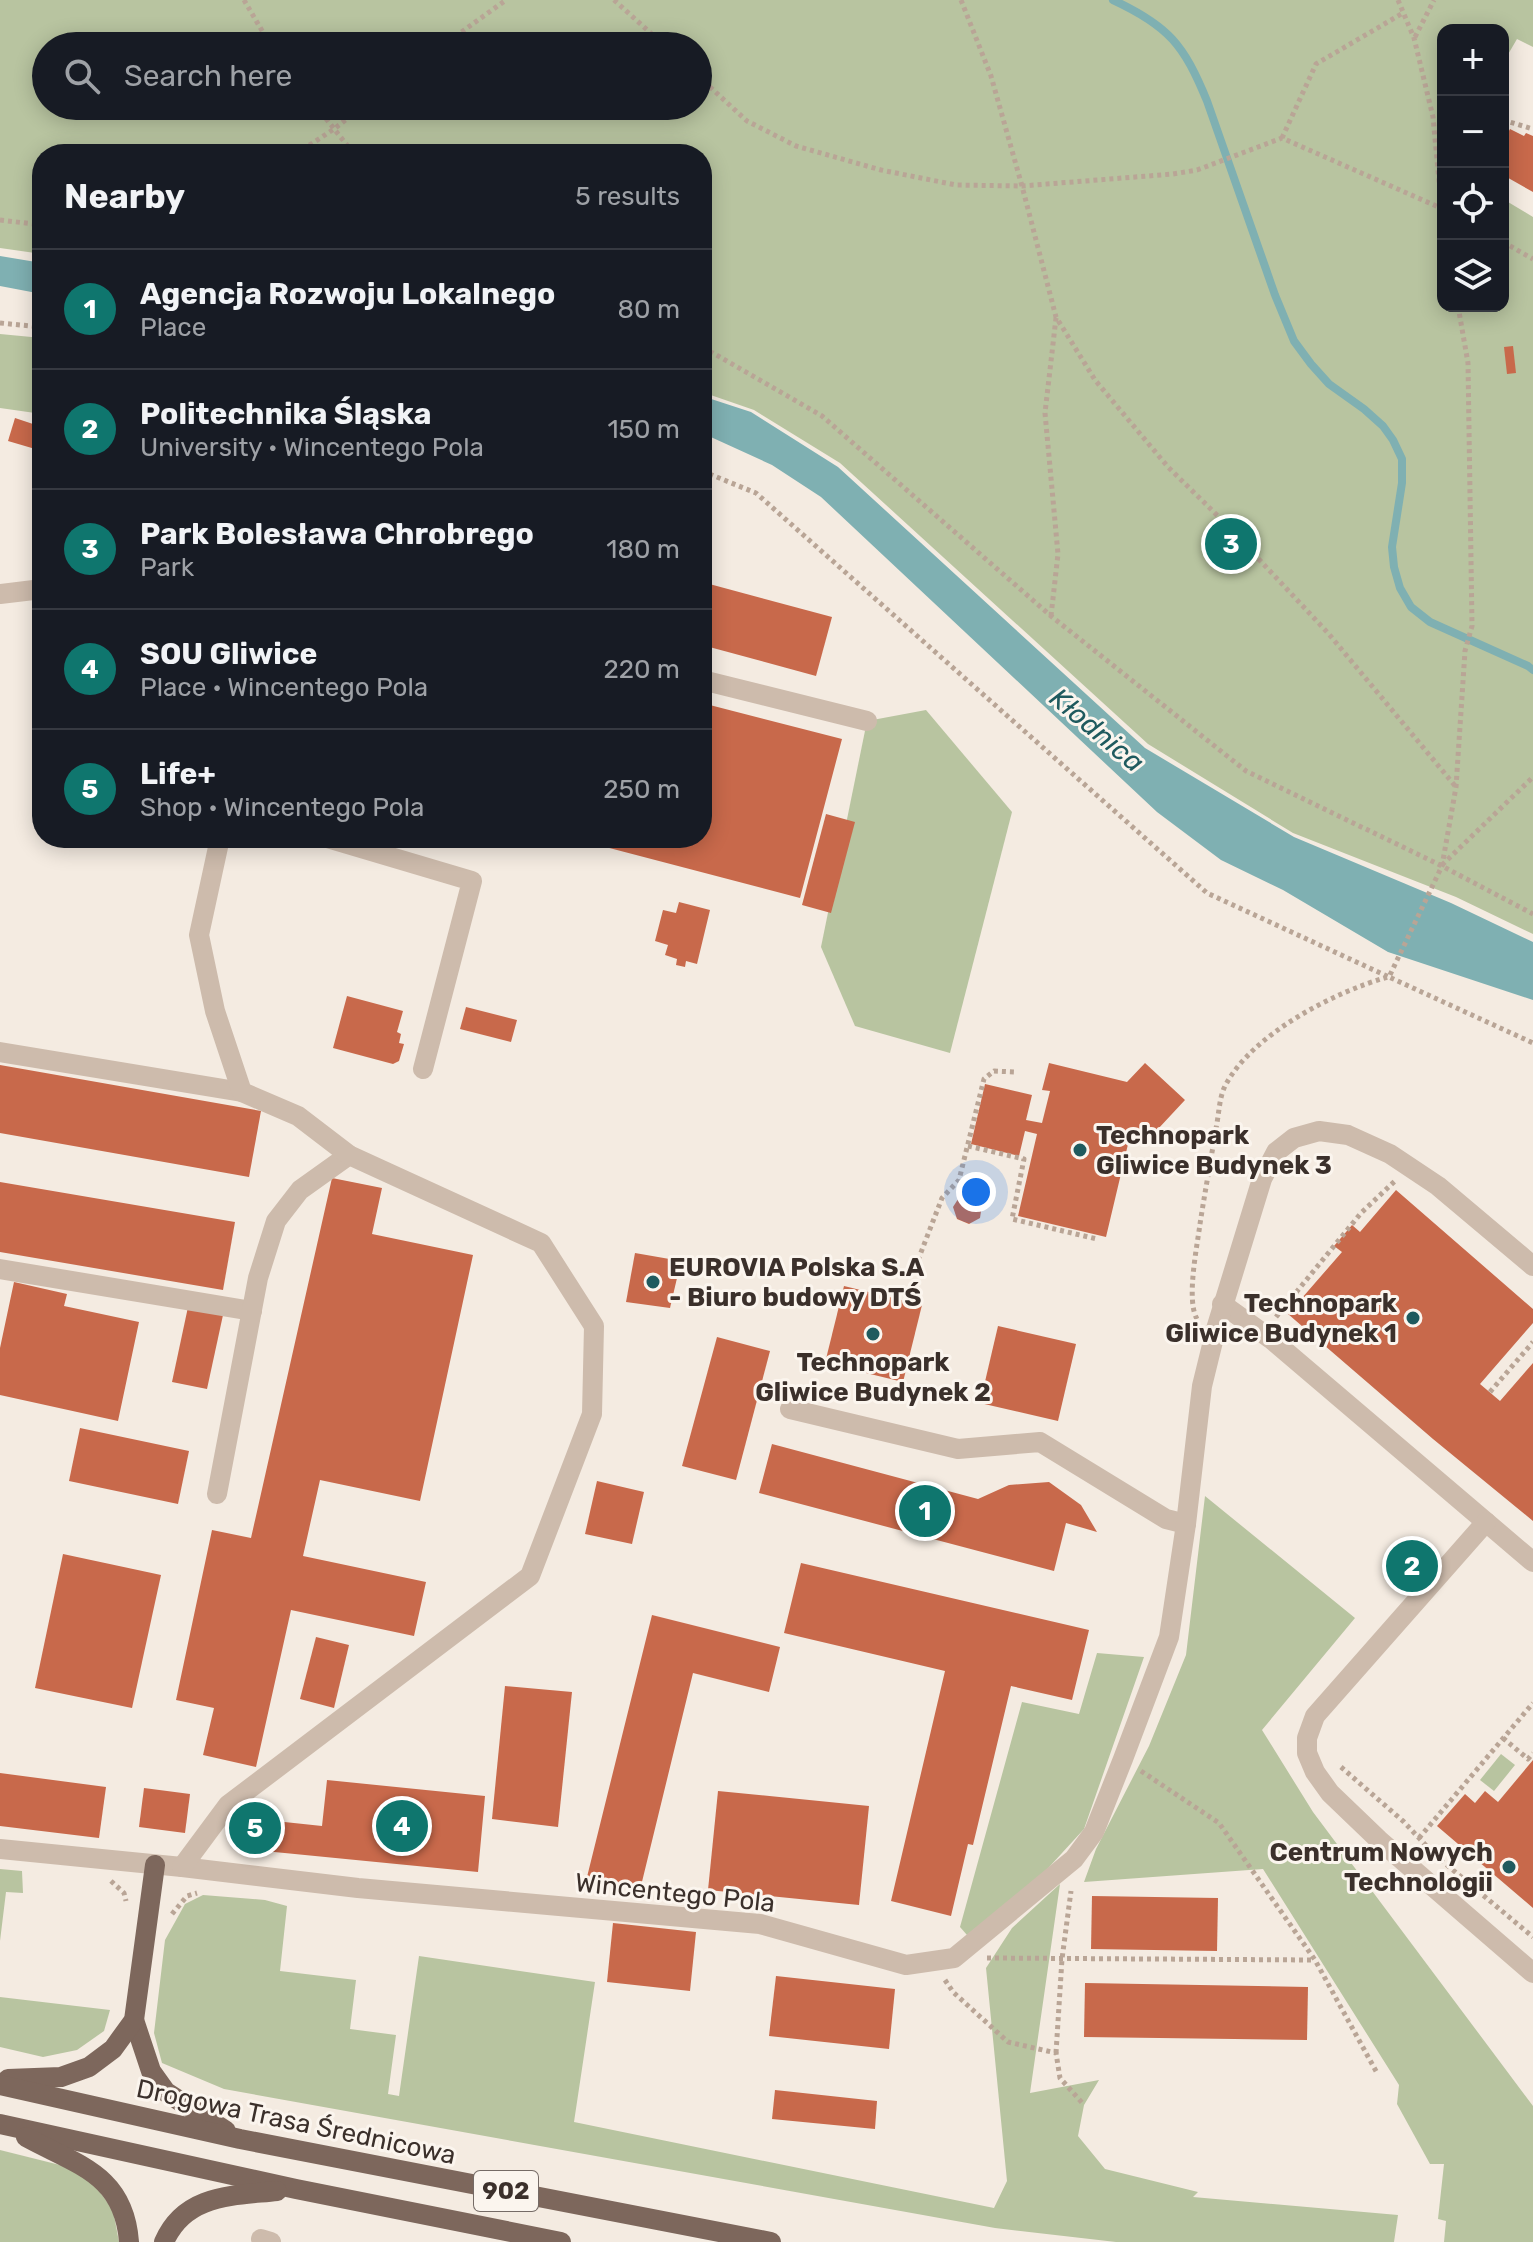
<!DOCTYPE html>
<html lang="en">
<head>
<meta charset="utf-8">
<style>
  body { margin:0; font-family:Rubik,sans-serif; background:#242831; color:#f1f3f6 }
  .controls { position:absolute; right:24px; top:24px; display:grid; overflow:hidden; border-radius:16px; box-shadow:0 4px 20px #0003 }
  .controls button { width:72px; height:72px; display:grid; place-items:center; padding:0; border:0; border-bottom:2px solid #363941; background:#171b24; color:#f1f3f6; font:40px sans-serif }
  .you { position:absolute; left:976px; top:1192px; width:28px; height:28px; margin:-20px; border:6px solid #fff; border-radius:50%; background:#1a73e8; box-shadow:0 0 0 12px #1a73e833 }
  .badge { display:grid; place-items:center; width:52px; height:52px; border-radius:50%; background:#0f766e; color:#fff; font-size:26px; font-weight:700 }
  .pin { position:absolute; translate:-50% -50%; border:4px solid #fff; box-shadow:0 2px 8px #0006 }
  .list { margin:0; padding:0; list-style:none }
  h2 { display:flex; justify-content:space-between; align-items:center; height:104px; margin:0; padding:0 32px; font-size:34px }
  h2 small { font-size:26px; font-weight:400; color:#9ea1a6 }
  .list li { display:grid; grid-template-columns:52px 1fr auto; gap:24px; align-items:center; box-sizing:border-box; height:120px; padding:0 32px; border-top:2px solid #363941 }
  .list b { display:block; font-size:30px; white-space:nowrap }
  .list p { margin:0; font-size:26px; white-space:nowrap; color:#9ea1a6 }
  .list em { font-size:26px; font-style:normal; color:#9ea1a6 }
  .icon { flex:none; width:44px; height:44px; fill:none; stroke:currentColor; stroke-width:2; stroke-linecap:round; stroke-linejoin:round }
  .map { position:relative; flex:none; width:1533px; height:2242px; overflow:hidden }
  .search { position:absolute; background:#171b24; box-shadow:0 4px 20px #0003; left:32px; top:32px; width:680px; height:88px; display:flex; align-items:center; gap:20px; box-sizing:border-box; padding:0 28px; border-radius:44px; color:#9ea1a6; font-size:30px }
  .panel { position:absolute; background:#171b24; box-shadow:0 4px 20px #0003; left:32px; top:144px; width:680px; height:704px; border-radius:32px }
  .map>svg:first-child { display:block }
</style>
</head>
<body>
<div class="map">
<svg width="1533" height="2242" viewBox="0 0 1533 2242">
  <rect width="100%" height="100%" fill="#f4ebe1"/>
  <g fill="#b8c4a0" fill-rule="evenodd">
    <path d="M0,0H1533V47L1517,39L1503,63V30H1443V306H1503V199L1533,217V934L1456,897L1293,833L1148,744L840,463L754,410L702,392V154H42V254L0,248ZM46,46H698V106H46Z"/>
    <path d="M0,334L42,338V414L0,408Z"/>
    <path d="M926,710L1012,812L950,1053L855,1026L821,947L867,721Z"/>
    <path d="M1205,1496L1355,1618L1262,1730L1313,1812L1533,2106V2242H1444L1446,2221L1438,2219L1444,2164H1430L1397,2104L1399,2085L1263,1869L1084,1882L1096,1849L1149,1746L1186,1655Z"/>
    <path d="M1097,1653L1144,1657L1084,1829L1040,1877L967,1935L960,1927L1022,1702L1079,1714Z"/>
    <path d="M1501,1754L1515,1765L1494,1791L1480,1780Z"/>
    <path d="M0,1869L22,1871L23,1893L6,1892L0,1941Z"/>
    <path d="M1060,1884L1030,2093L1099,2080L1084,2105L1078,2136L1105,2169L1198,2192L1193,2197L1398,2215L1394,2242H1116L995,2228L224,2089L162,2063L154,2033L165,1940L185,1904L203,1895L265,1900L287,1906L280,1971L356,1980L350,2029L396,2035L388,2094L399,2096L419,1956L595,1982L574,2122L994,2208L1007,2181L986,1968L1012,1928Z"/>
    <path d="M0,1997L110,2010L104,2031L77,2050L43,2057L0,2047Z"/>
    <path d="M0,2150L68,2167L91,2180L113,2210L119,2242H0Z"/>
  </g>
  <g fill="#7fb0b2">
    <path d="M0,256L42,263V294L0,286Z"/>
    <path d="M702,396L751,412L838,467L1145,748L1294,837L1451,903L1533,942V1000L1388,952L1283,890L1221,860L1157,812L821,497L772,465L702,433Z"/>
  </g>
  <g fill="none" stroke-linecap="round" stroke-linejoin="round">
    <path stroke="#7fb0b2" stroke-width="8" d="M1113,0C1169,26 1184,45 1207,101L1275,295L1294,341L1311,364L1329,384L1364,409L1383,426L1393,440L1402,459V483L1392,547L1394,567L1400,588L1411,607L1430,622L1528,666L1533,670"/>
  </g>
  <g fill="#c8694b">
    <path d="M1510,129L1524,136L1526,133L1533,136V192L1503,175V142Z"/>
    <path d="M1513,346L1516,373L1507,374L1504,347Z"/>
    <path d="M15,418L42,427V451L8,441Z"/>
    <path d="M702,582L832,617L816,676L702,645Z"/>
    <path d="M702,703L842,739L800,898L575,839L702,838Z"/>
    <path d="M826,814L855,822L831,913L802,905Z"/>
    <path d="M679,902L710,910L697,964L686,961L685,967L676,965L677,959L665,955L668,945L655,941L663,910L676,913Z"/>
    <path d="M347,996L403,1011L397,1032L401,1034L399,1043L404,1044L399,1061L393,1064L333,1048Z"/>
    <path d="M466,1007L517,1020L511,1042L460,1029Z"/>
    <path d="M1049,1063L1127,1082L1145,1063L1185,1100L1144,1144L1129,1140L1106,1237L1018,1216L1037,1134L1025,1131L1019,1156L971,1144L985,1084L1032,1095L1026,1120L1042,1123L1050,1091L1042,1090Z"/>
    <path d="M0,1065L261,1111L249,1177L0,1133Z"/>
    <path d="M332,1178L382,1188L372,1234L473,1255L420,1501L320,1480L303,1556L426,1582L414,1636L291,1610L256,1767L203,1755L214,1708L176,1700L212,1530L251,1538Z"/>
    <path d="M0,1182L235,1222L223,1290L0,1252Z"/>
    <path d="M1396,1190L1533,1309V1323L1480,1384L1500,1401L1533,1363V1521L1433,1439L1288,1314L1342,1252L1334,1246L1352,1225L1360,1232Z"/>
    <path d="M960,1196H973L982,1205L980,1218L969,1224L957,1219L953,1207Z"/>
    <path d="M635,1253L681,1261L670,1308L626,1302Z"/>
    <path d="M14,1282L67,1294L64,1306L139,1322L118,1421L0,1395V1348Z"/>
    <path d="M844,1286L922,1305L903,1382L825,1363Z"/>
    <path d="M188,1307L223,1315L207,1389L172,1382Z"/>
    <path d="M998,1326L1076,1344L1058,1421L980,1403Z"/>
    <path d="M717,1337L770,1351L736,1480L682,1466Z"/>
    <path d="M80,1428L189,1451L178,1504L69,1481Z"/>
    <path d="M772,1444L978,1499L1009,1485L1049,1482L1081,1505L1097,1532L1066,1523L1054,1571L759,1493Z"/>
    <path d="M597,1481L644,1492L632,1544L585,1534Z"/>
    <path d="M63,1554L161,1575L132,1708L35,1688Z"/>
    <path d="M801,1563L1089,1630L1072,1700L1011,1686L973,1845L968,1844L951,1916L891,1901L945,1671L784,1633Z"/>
    <path d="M652,1615L780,1647L769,1692L693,1673L640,1890L587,1877Z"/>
    <path d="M316,1637L349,1645L334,1708L300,1699Z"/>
    <path d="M505,1686L572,1692L558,1827L492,1819Z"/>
    <path d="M1533,1760V1908L1437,1826L1465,1794L1475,1803L1485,1791L1498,1802Z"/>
    <path d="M0,1773L106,1787L99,1838L0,1826Z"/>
    <path d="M327,1780L485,1796L478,1872L243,1849L246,1818L322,1826Z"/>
    <path d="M144,1788L190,1794L185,1833L139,1827Z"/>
    <path d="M718,1791L869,1806L859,1905L708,1890Z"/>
    <path d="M1092,1896L1218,1898L1217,1951L1091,1949Z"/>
    <path d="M613,1923L696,1932L690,1991L607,1982Z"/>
    <path d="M776,1976L895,1989L889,2049L769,2036Z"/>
    <path d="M1085,1983L1308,1987L1307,2040L1084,2037Z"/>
    <path d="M775,2090L877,2101L875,2129L772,2119Z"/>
  </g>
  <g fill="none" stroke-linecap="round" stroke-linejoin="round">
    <g stroke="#b9a596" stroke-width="5" stroke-dasharray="4 4" stroke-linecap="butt">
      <path d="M244,0L271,46"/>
      <path d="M614,0L665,46"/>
      <path d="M961,0L991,76L1022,186L1056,317L1095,380L1168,467L1223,521L1328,633L1456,787"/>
      <path d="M1398,0L1414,38L1433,117L1443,223"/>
      <path d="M1415,37L1434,0"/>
      <path d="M442,46L506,0"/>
      <path d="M698,76L747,121L796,146L881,170L956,185L1022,186L1173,174L1197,170L1282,138L1443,209"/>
      <path d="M316,106L354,154"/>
      <path d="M1503,120L1533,129"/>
      <path d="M1282,138L1316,64L1403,13"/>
      <path d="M296,154L334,129L363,106"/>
      <path d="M0,220L42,225"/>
      <path d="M1503,242L1533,259"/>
      <path d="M1458,306L1468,363L1472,626L1465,651L1456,787L1442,866L1389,977L1533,1043"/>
      <path d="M0,323L42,327"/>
      <path d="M702,349L713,353L822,416L1051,616L1246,771L1442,866L1533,914"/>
      <path d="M702,471L756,493L1207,893L1389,977"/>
      <path d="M1051,616L1058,554L1045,413L1056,318"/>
      <path d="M1442,865L1533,777"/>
      <path d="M968,1146L1024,1159L1012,1219L1097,1239"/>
      <path d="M918,1260L942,1198L959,1180L984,1079L994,1071L1014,1072"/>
      <path d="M1276,1317L1361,1213L1395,1181"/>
      <path d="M1197,1319C1186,1300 1197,1247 1200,1224C1205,1191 1211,1160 1216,1128C1219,1115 1219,1098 1225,1086C1252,1034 1334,992 1388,977"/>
      <path d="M1490,1392L1533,1342"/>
      <path d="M1503,1738L1528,1759L1533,1753"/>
      <path d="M1341,1767L1403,1821L1435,1855L1533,1937"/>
      <path d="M1141,1771L1219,1823L1315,1960L1377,2073"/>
      <path d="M1419,1838L1533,1703"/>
      <path d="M111,1881L124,1893L126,1901"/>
      <path d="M172,1914L187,1896L197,1893"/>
      <path d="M987,1958L1315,1960"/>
      <path d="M945,1980L953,1992L1008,2042L1056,2053L1060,2078L1084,2105"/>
      <path d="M1056,2053L1062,1959L1071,1891"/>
    </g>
    <g stroke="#cdbbac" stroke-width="20">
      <path d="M0,594L42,589"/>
      <path d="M702,680L867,721"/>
      <path d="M327,838L472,881L423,1069"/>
      <path d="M0,1052L242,1092"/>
      <path d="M0,1269L252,1311"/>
      <path d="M1222,1304L1271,1339L1533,1562"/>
      <path d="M790,1409L958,1449L1040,1442L1166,1519L1186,1524"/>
      <path d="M217,1494L258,1278L276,1221L300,1190L349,1155"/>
      <path d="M1486,1522L1315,1716L1307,1738V1753L1315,1772L1330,1793L1379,1840L1533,1973"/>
      <path d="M0,1849L182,1867L358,1888L760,1924L906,1965L954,1958L1074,1859L1094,1832L1123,1759L1169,1637L1186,1524L1202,1386L1216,1329L1262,1179L1276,1152L1294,1138L1319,1131L1348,1135L1390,1154L1438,1186L1533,1266"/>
      <path d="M182,1867L228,1805L530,1576L592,1414L594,1326L541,1243L349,1155L298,1116L242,1092L215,1011L199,935L220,838"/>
      <path d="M261,2239L271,2242"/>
    </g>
    <g stroke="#7d675c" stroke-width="20">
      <path d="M134,2020L151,2071L166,2092L226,2131"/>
      <path d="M8,2079L61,2077L89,2067L113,2049L134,2020L155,1865"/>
      <path d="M0,2085L240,2139L771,2242"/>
      <path d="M0,2124L296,2189L561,2242"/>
      <path d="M26,2137C77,2165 124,2174 129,2242"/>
      <path d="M164,2242C185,2194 232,2196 277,2191"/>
    </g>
  </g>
  <g fill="#1f5a5e" stroke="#fbf5ee" stroke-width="3">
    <circle cx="1080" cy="1150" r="8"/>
    <circle cx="653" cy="1282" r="8"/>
    <circle cx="1413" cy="1318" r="8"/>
    <circle cx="873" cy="1334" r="8"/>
    <circle cx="1509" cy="1867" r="8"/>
  </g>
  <g text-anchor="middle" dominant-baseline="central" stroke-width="6" stroke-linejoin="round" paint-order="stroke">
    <rect fill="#fbf5ee" stroke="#756b66" stroke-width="2" x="474" y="2171" width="64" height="40" rx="6"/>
    <g font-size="24" font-weight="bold" fill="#3b302b">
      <text x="506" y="2191">902</text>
    </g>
    <g font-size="26" font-weight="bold" fill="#3b302b" stroke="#fbf5ee" text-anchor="start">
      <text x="1096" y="1135">Technopark<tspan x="1096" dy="30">Gliwice Budynek 3</tspan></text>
      <text x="669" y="1267">EUROVIA Polska S.A<tspan x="669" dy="30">- Biuro budowy DTŚ</tspan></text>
      <text x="1397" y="1303" text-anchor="end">Technopark<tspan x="1397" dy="30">Gliwice Budynek 1</tspan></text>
      <text x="873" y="1362" text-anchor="middle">Technopark<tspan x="873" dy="30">Gliwice Budynek 2</tspan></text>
      <text x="1493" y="1852" text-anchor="end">Centrum Nowych<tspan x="1493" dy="30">Technologii</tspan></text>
    </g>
    <g font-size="26" fill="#3b302b" stroke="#fbf5ee">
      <text transform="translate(675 1893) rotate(6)">Wincentego Pola</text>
      <text transform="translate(296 2122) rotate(12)">Drogowa Trasa Średnicowa</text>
    </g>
    <g font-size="28" font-style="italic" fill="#1f5a5e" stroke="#fbf5ee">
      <text transform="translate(1097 730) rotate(40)">Kłodnica</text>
    </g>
  </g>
</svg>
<div class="controls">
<button>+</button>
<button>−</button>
<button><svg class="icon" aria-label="locate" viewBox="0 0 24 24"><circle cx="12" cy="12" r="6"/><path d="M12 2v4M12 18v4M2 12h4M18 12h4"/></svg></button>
<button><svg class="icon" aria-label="layers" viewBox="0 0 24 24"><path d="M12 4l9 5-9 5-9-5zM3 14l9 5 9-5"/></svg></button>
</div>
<div class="you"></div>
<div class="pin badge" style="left:925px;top:1511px">1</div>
<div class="pin badge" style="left:1412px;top:1566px">2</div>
<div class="pin badge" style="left:1231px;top:544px">3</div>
<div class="pin badge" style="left:402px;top:1826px">4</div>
<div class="pin badge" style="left:255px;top:1828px">5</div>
<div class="search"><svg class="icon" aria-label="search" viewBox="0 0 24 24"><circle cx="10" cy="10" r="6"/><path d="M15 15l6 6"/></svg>Search here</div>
<section class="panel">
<h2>Nearby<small>5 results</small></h2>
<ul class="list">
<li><span class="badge">1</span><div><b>Agencja Rozwoju Lokalnego</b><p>Place</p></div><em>80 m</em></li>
<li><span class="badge">2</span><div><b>Politechnika Śląska</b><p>University · Wincentego Pola</p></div><em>150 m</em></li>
<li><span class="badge">3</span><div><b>Park Bolesława Chrobrego</b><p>Park</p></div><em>180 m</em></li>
<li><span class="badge">4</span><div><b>SOU Gliwice</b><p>Place · Wincentego Pola</p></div><em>220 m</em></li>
<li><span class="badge">5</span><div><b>Life+</b><p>Shop · Wincentego Pola</p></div><em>250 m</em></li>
</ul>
</section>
</div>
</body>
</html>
